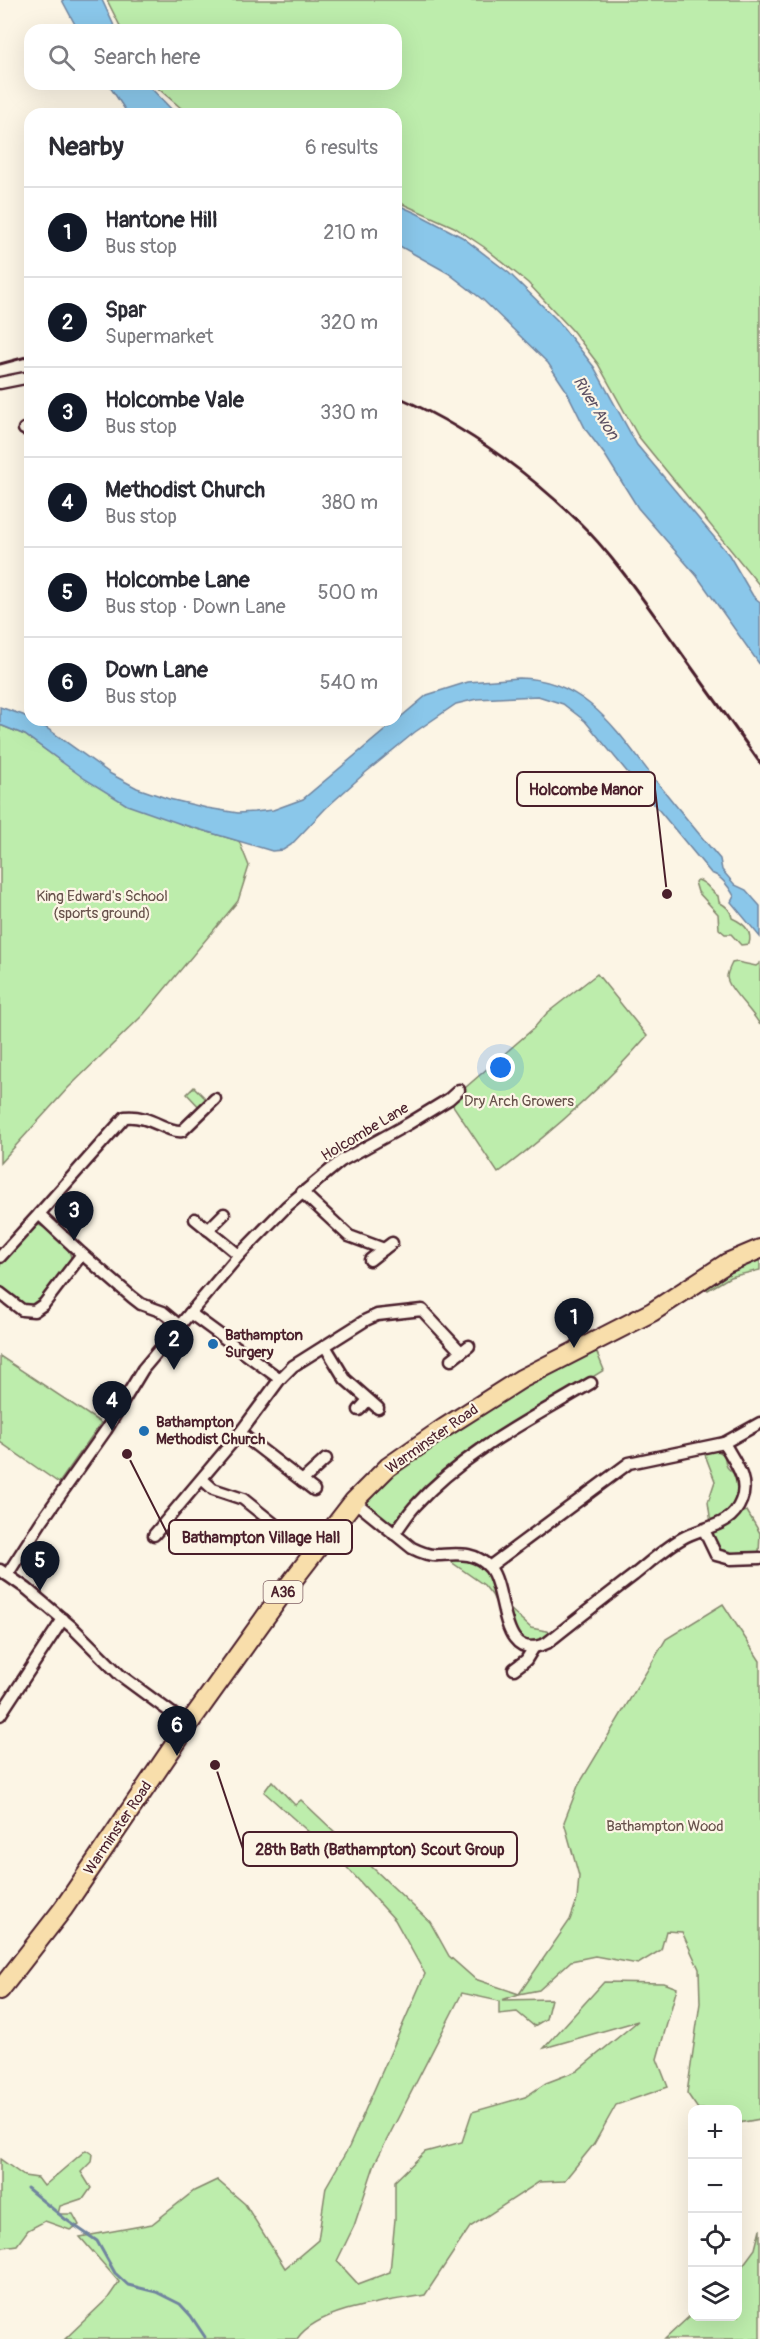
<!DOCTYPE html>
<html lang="en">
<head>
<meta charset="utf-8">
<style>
  body { margin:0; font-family:Pangolin,sans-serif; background:#f2f2f3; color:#2b2b33 }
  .controls { position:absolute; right:18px; bottom:18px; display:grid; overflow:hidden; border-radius:12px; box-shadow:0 6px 24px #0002 }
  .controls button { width:54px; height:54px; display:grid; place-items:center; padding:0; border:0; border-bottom:2px solid #e1e1e2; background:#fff; color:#2b2b33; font:30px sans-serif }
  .you { position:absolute; left:501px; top:1068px; width:21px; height:21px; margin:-15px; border:4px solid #fff; border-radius:50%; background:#1a73e8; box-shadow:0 0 0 9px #1a73e833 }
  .badge { display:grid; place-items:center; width:39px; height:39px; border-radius:50%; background:#111827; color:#fff; font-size:20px; font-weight:700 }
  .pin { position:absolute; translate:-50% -50px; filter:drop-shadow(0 2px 3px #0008) }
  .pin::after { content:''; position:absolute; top:32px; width:21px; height:18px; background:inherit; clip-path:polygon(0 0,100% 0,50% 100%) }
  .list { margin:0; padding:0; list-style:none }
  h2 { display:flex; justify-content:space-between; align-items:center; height:78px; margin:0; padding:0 24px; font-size:26px }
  h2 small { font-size:20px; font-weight:400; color:#7c7c81 }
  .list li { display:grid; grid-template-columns:39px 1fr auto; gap:18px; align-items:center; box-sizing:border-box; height:90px; padding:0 24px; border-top:2px solid #e1e1e2 }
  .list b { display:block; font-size:22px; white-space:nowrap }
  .list p { margin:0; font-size:20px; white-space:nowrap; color:#7c7c81 }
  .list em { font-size:20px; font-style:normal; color:#7c7c81 }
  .icon { flex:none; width:33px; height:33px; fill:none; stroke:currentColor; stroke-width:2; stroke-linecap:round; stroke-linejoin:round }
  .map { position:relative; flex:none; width:760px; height:2339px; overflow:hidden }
  .search { position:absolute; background:#fff; box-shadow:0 6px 24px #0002; left:24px; top:24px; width:378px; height:66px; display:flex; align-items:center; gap:15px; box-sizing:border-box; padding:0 21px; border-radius:18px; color:#7c7c81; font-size:22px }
  .panel { position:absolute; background:#fff; box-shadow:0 6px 24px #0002; left:24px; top:108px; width:378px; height:618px; border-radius:18px }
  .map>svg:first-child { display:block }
</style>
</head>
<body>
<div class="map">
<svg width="760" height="2339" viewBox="0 0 760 2339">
  <rect width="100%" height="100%" fill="#fcf5e5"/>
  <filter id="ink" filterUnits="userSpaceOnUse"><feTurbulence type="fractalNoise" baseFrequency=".0167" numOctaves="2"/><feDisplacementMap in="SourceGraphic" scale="12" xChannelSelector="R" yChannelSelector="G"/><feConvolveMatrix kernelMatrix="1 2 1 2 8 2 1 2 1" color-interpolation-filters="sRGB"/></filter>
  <g filter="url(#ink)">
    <g fill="#bdedac" stroke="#84866c" stroke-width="1.5">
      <path d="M107,0H760V586L638,436L598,364L572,330L528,283L484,247L454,227L396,201V114H188L153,84H396V30H122Z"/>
      <path d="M0,725L25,735L61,761L181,824L239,841L249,866L238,901L144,1014L68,1088L0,1163Z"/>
      <path d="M698,880C708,883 710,891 718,896L719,902C726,906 731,910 732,918C743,923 753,931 749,944L741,945L731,934H725L719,929L718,914L698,892L695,882Z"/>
      <path d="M737,962L756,966L760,963V1025C753,1011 727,988 727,977C727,973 730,967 732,963Z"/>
      <path d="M597,974L647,1036C603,1087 552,1132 498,1173L450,1101L533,1029L547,1013Z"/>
      <path d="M194,1087L207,1100L202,1110L187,1094Z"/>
      <path d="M39,1225C52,1230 73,1248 71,1262L42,1301L33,1307L23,1306L0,1287V1263L29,1230Z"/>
      <path d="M760,1256V1270L730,1277L708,1290L706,1288L744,1262Z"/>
      <path d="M595,1348L604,1370L483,1445L398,1522L388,1523L370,1508L367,1501L370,1492L392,1474L536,1376Z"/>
      <path d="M0,1356L101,1423L59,1483L0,1442Z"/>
      <path d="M715,1450L724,1454C726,1468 726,1467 737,1476C746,1500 730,1513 711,1523L708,1502L715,1481L704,1452Z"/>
      <path d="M747,1511L760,1533L759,1553L729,1555L718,1551L711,1533C716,1530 721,1530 726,1527C736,1521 734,1515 747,1511Z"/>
      <path d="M464,1558C496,1570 493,1581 500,1612L492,1595L484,1585L447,1559Z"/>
      <path d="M723,1604L760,1661V2119L738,2123V2110L698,2109L687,2093L700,2003L699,1969L682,1932L666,1931L661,1950L638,1964L595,1956L571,1961L539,1990L519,1994L502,2000L551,1999L546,2019L534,2026L517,2012L499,2014V2001L462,1993L375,2163L354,2226L337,2261L358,2284L390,2272L395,2219V2181L425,2152L462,2142L472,2112L525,2097L546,2083L577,2071L638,2021L544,2048L604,1982L664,1983L677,1988L657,2059L668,2087L616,2105L594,2144L564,2181L539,2182L470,2227L425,2295C389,2301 318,2308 297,2339H65L108,2298L119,2282L80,2237L152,2224L194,2191L217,2180L245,2204L285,2268L318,2240L326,2187L349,2147L425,1974L395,1920L341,1861L264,1792L272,1781L295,1805L301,1800L430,1922L449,1956L475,1979L519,1994L570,1920L577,1900L579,1876L564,1822L578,1786L666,1639Z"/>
      <path d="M509,1608L531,1628L552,1632L551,1637C522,1646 513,1637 509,1608Z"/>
      <path d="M86,2150L92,2154L91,2162L81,2172L91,2188L84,2198L60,2206L58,2214H73L79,2225L70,2230L45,2221L28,2230L17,2245L3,2247L0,2250V2159L24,2176L38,2178L44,2186Z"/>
      <path d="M760,2229V2339H665L692,2314V2316H738V2272L755,2249Z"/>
    </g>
    <g fill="#8ac7ea" stroke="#70849e" stroke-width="1.5">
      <path d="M62,0H102L116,30H78Z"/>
      <path d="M108,84H147L176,114H128Z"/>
      <path d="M396,204L416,213L462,237L509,273L558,321L594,367L637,445L729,555L753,596L760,602V665L697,576L638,508L605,455L586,430L566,390L548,363L483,300L448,273L396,244Z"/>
      <path d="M519,678C587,679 618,733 656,781C677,807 698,833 720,859L722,870L735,885L746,890L760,906V937L731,902L734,896C729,887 721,876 711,873L585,721L563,704L538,696L477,699L456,704L415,732L365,773L326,808L291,845L283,850L272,851L181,824L127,805L85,779L25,735L0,725V707L23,715L45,727L111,774L137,788L169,799L207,808L238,813L254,812L273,810L303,799L427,695L468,682Z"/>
    </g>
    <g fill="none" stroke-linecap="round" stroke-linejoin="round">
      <path stroke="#70849e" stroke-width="3" d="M27,2188L65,2219L97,2241L115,2273L128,2285L156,2292L180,2304L191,2316L205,2337"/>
      <g stroke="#4a1f2b" stroke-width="15">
        <g id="minor">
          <path d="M0,383L30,377"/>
          <path d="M24,429H30"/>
          <path d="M302,1192L349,1236L384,1249L392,1243"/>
          <path d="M39,1214L125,1117C149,1114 167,1133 182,1131L215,1099"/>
          <path d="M195,1219L239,1255"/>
          <path d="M208,1230L224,1214"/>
          <path d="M82,1254L132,1297L141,1304L163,1312L180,1326"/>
          <path d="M0,1257L39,1214L82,1254L44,1304L34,1311L22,1310L0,1293"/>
          <path d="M370,1260L384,1249"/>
          <path d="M325,1346L345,1379L378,1408"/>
          <path d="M451,1360L469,1346"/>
          <path d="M280,1379L293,1366L366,1320L377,1315L422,1310L461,1352"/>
          <path d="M359,1410L368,1400"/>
          <path d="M240,1433L314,1490"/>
          <path d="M724,1443L760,1423"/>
          <path d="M202,1479L213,1489L243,1499L283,1531"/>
          <path d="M302,1481L326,1459"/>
          <path d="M354,1501L412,1548C420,1552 429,1556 438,1555C458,1554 475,1551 490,1568C508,1590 498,1665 547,1643C576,1620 605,1597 634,1575C649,1563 664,1549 681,1539C702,1526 731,1528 741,1501C750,1480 734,1461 724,1443L629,1463L489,1567"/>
          <path d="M704,1530L716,1555L731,1559L760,1558"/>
          <path d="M394,1534C402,1524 408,1513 417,1504C464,1452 531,1419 591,1383"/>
          <path d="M154,1535L240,1433L280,1379L190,1313"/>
          <path d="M0,1570L27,1589L72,1627L120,1675L188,1725"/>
          <path d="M7,1575L41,1522L106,1430L143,1369L239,1255L287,1206L341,1161L408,1124L449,1099L459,1090"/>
          <path d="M514,1669L526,1660L534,1647"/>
          <path d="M0,1715L63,1619"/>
        </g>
      </g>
      <g stroke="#4a1f2b" stroke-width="22">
        <path id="trunk" d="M0,1990L63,1909L188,1725L279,1598L354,1501L388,1467L444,1428L521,1379L652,1312L727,1263L760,1249"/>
      </g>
      <use href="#minor" stroke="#fcf5e5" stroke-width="10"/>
      <use href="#trunk" stroke="#f8deab" stroke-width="18"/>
      <g stroke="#4a1f2b" stroke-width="3">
        <path d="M0,364L30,356"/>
        <path d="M396,396C462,425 524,469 576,519C614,556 644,601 675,644C703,684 732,723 760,763"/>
      </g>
    </g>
  </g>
  <g fill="#1f6fb2" stroke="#fcf5e5" stroke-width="2">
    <circle cx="213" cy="1344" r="6"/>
    <circle cx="144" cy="1431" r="6"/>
  </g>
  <g text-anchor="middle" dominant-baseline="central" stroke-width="4.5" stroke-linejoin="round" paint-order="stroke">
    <rect fill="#fcf5e5" stroke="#7f5f63" stroke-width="1.5" x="263.5" y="1581" width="39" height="22" rx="4.5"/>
    <g font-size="14" font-weight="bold" fill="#4a1f2b">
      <text x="283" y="1592">A36</text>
    </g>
    <g font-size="15" fill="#67524b" stroke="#fcf5e5">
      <text x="102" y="896">King Edward's School<tspan x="102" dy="17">(sports ground)</tspan></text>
      <text x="519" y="1101">Dry Arch Growers</text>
      <text x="665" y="1826">Bathampton Wood</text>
    </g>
    <g font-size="15" fill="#4a1f2b" stroke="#fcf5e5">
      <text transform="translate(365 1132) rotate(-31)">Holcombe Lane</text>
      <text transform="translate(432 1439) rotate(-35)">Warminster Road</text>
      <text transform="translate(118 1828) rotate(-56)">Warminster Road</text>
    </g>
    <g font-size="15" font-weight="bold" fill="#4a1f2b" stroke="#fcf5e5" text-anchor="start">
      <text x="225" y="1335">Bathampton<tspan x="225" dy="17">Surgery</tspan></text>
      <text x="156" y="1422">Bathampton<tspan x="156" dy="17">Methodist Church</tspan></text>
    </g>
    <g font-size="16" font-style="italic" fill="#5d5164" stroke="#fcf5e5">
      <text transform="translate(596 408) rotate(58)">River Avon</text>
    </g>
  </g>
  <path fill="none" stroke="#4a1f2b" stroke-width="2" d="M667 894L655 789M127 1454L169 1537M215 1765L243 1849"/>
  <g fill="#4a1f2b" stroke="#fcf5e5" stroke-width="2">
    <circle cx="667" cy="894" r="6"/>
    <circle cx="127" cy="1454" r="6"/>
    <circle cx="215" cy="1765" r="6"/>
  </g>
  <g fill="#fcf5e5" stroke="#4a1f2b" stroke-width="2">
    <rect x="517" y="772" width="138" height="34" rx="6"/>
    <rect x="169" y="1520" width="183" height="34" rx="6"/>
    <rect x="243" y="1832" width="274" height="34" rx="6"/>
  </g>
  <g font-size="16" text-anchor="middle" font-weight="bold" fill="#4a1f2b">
    <text x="586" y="795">Holcombe Manor</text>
    <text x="261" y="1543">Bathampton Village Hall</text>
    <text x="380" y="1855">28th Bath (Bathampton) Scout Group</text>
  </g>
</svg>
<div class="controls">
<button>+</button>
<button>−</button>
<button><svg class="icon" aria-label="locate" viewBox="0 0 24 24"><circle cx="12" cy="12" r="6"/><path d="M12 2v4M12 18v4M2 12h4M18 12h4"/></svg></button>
<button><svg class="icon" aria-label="layers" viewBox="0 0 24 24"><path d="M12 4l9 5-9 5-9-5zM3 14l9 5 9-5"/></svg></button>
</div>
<div class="you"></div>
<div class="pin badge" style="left:574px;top:1348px">1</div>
<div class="pin badge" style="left:174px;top:1370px">2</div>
<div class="pin badge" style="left:74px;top:1241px">3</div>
<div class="pin badge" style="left:112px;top:1431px">4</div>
<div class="pin badge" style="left:40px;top:1591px">5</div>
<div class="pin badge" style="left:177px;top:1756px">6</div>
<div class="search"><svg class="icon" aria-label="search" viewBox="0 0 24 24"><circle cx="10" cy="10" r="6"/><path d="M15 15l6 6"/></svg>Search here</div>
<section class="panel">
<h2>Nearby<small>6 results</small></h2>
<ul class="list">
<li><span class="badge">1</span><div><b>Hantone Hill</b><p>Bus stop</p></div><em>210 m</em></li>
<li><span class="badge">2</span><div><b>Spar</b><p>Supermarket</p></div><em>320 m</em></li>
<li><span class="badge">3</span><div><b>Holcombe Vale</b><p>Bus stop</p></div><em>330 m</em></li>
<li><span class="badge">4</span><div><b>Methodist Church</b><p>Bus stop</p></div><em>380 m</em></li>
<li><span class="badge">5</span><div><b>Holcombe Lane</b><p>Bus stop · Down Lane</p></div><em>500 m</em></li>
<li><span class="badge">6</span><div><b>Down Lane</b><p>Bus stop</p></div><em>540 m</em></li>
</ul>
</section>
</div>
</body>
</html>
